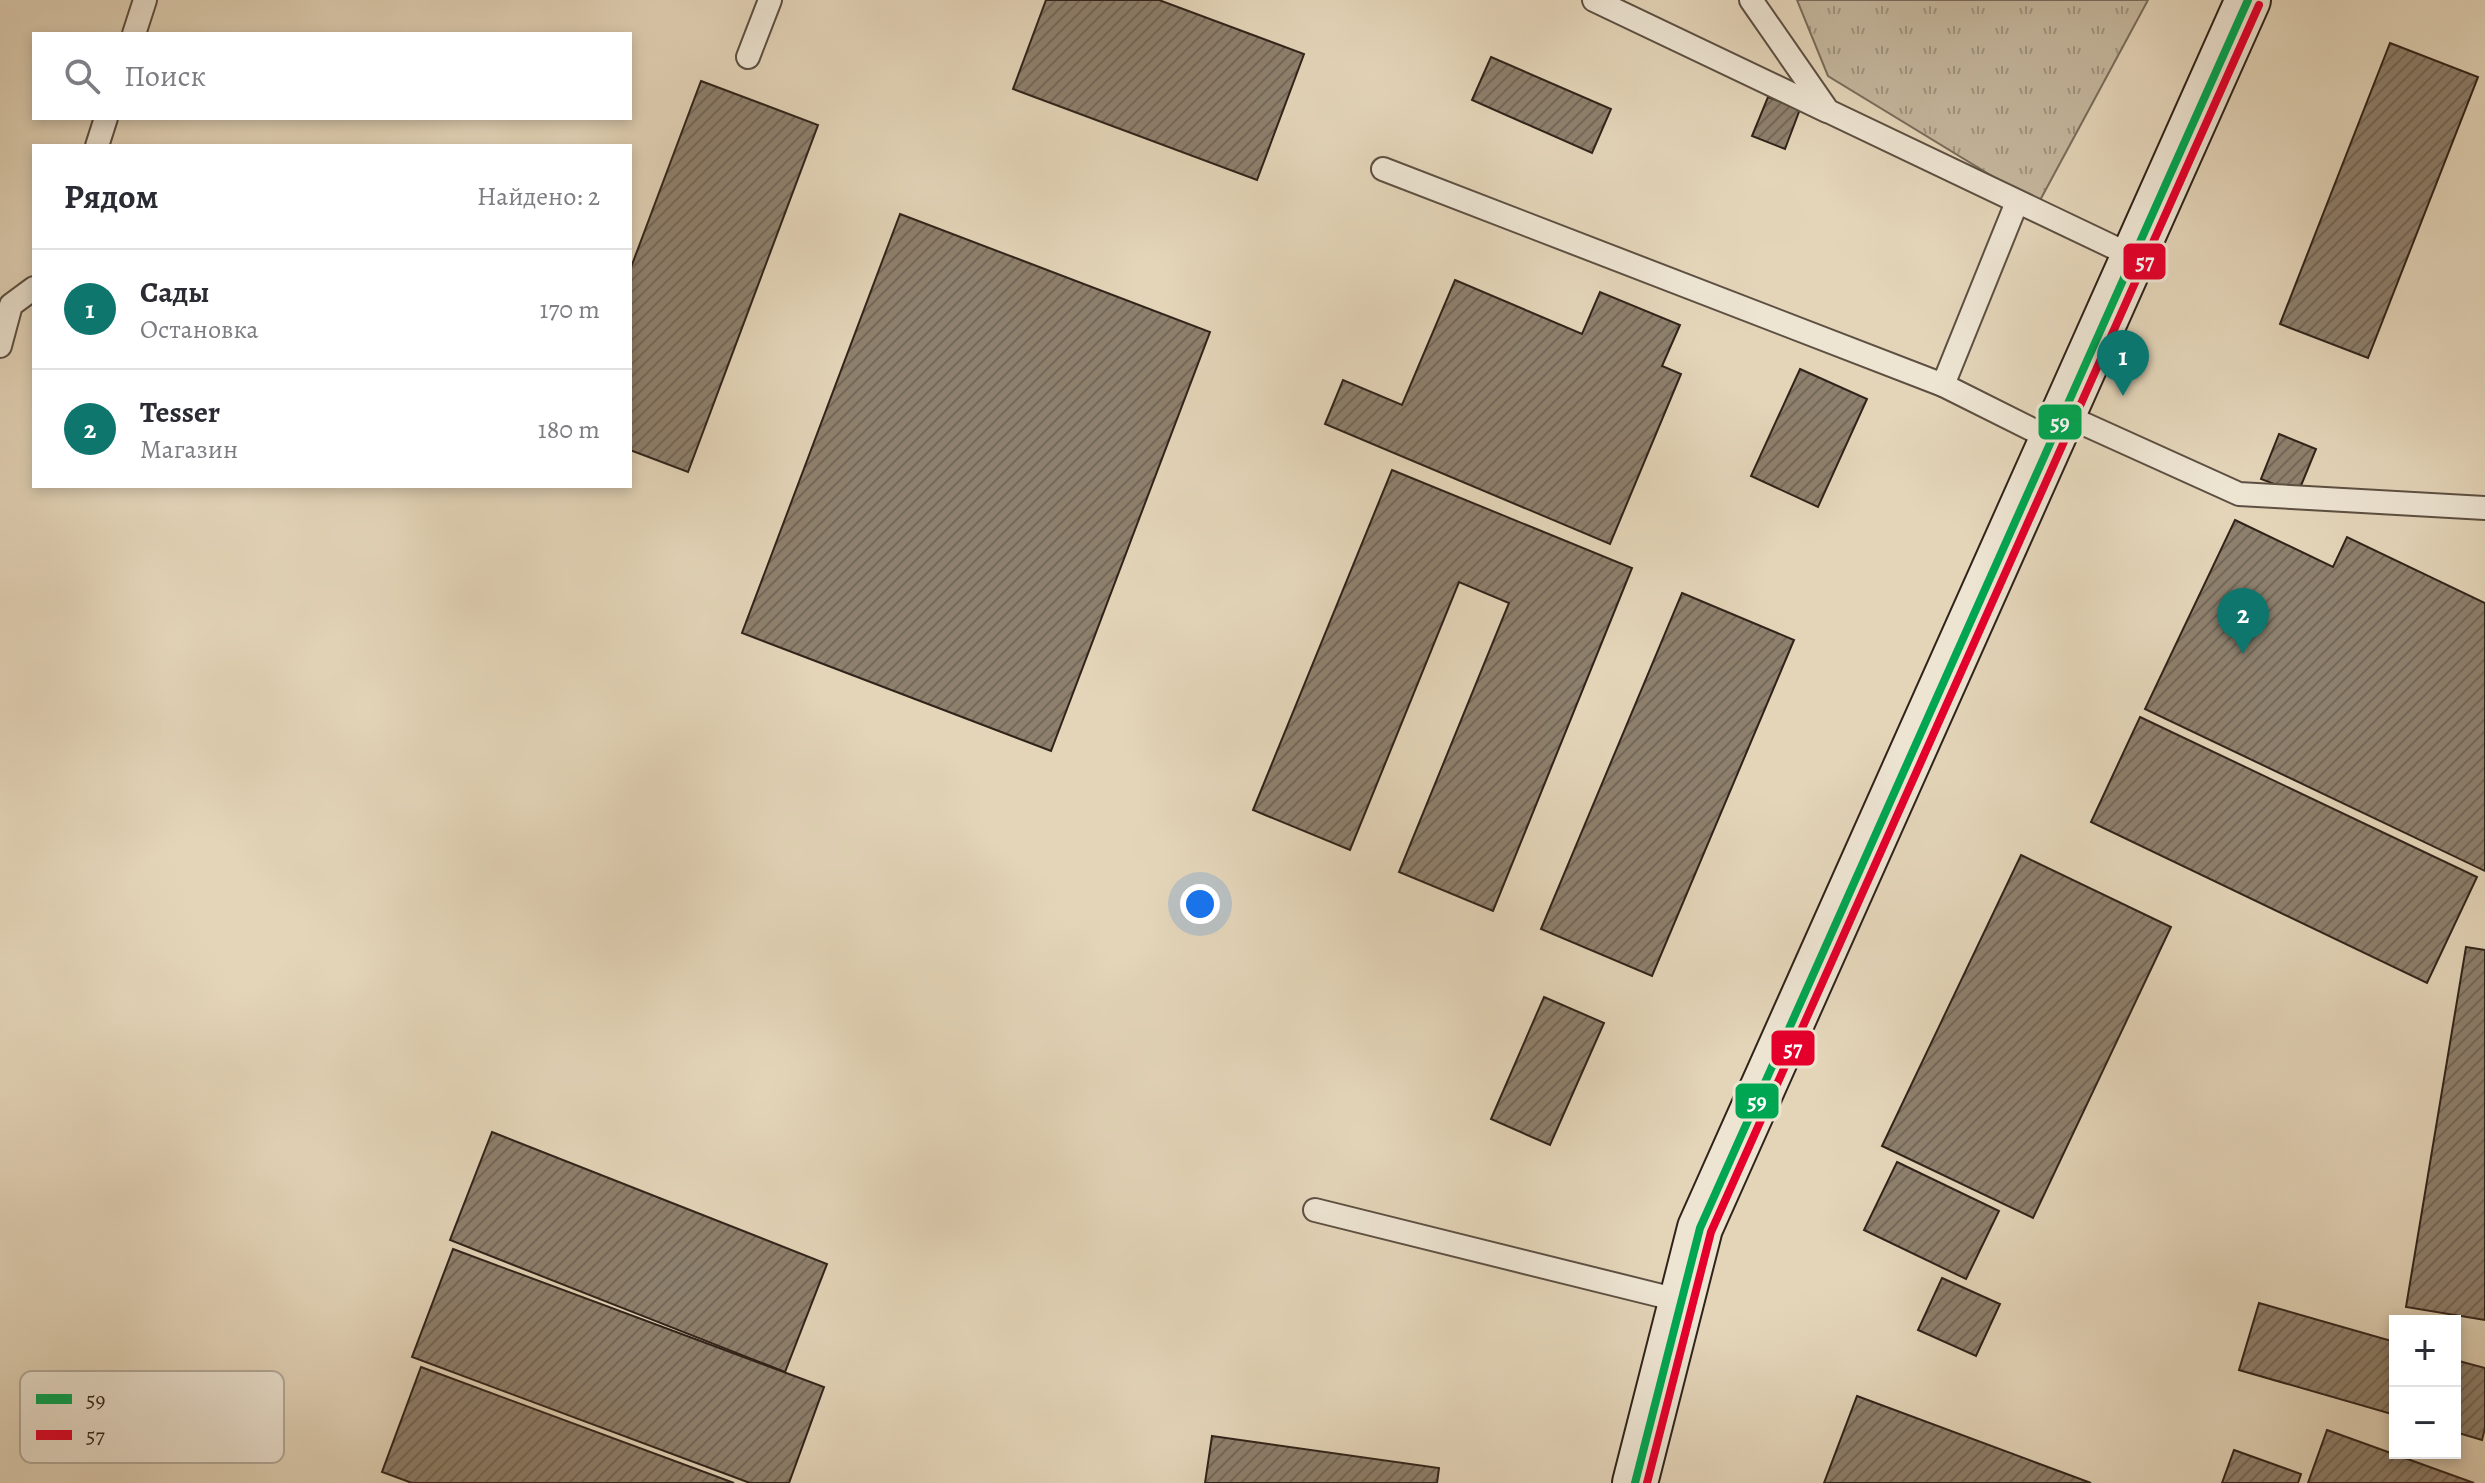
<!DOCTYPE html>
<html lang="ru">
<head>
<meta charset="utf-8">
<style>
  body { margin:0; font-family:Alegreya,serif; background:#f7f7f7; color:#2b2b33 }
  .controls { position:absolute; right:24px; bottom:24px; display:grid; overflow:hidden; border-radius:0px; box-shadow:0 4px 12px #0003 }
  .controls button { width:72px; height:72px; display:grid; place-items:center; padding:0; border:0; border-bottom:2px solid #e1e1e2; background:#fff; color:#2b2b33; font:40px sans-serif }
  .you { position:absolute; left:1200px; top:904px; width:28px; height:28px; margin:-20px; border:6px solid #fff; border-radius:50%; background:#1a73e8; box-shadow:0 0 0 12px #1a73e833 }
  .badge { display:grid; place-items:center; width:52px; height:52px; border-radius:50%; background:#0f766e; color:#fff; font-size:26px; font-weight:700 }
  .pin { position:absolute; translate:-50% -66px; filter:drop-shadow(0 2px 4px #0008) }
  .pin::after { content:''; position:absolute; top:42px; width:28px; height:24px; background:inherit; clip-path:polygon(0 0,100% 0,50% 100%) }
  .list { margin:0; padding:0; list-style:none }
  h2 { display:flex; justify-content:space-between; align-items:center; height:104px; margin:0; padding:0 32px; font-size:34px }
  h2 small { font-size:26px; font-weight:400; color:#7c7c81 }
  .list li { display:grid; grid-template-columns:52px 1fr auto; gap:24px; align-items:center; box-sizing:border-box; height:120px; padding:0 32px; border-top:2px solid #e1e1e2 }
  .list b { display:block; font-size:30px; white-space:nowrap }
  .list p { margin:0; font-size:26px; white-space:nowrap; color:#7c7c81 }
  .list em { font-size:26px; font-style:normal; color:#7c7c81 }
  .icon { flex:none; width:44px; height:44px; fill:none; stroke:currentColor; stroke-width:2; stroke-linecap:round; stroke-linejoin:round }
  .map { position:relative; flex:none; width:2485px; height:1483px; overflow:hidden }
  .search { position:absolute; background:#fff; box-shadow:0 4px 12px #0003; left:32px; top:32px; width:600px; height:88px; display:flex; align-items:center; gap:20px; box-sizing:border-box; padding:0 28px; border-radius:0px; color:#7c7c81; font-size:30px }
  .panel { position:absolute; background:#fff; box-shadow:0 4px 12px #0003; left:32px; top:144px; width:600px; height:344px; border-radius:0px }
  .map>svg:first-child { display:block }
</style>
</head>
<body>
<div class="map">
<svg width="2485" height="1483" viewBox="0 0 2485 1483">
  <defs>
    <pattern id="grass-tufts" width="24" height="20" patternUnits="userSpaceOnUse" patternTransform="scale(2)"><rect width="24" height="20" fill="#c5b79e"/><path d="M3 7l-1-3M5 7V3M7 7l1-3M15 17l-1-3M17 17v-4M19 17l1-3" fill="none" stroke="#a09480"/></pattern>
    <pattern id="building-hatch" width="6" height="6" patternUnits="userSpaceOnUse" patternTransform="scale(2)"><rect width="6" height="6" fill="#8e806d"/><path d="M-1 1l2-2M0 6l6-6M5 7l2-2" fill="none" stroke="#746859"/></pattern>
  </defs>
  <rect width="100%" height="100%" fill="#e4d5b9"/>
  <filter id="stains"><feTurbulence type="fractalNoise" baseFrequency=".0025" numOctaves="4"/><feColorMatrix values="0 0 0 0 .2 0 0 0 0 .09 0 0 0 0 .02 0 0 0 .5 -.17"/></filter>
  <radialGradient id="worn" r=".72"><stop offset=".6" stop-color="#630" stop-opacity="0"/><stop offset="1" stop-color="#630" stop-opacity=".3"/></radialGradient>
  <path fill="url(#grass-tufts)" stroke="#7a6d5c" stroke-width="2" d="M1797,0H2148L2038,204L1828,76Z"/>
  <g fill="url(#building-hatch)" stroke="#30231a" stroke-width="2">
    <path d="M1046,0H1159L1304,54L1257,180L1013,89Z"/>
    <path d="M2390,43L2478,77L2368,358L2280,324Z"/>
    <path d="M1491,57L1611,109L1592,153L1472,100Z"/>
    <path d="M701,81L818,125L688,472L630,450V270Z"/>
    <path d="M1768,97L1800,109L1785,149L1752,136Z"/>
    <path d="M900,214L1210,332L1051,751L742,633Z"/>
    <path d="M1455,280L1582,334L1600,292L1680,325L1662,366L1681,374L1610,544L1325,424L1343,380L1402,405Z"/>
    <path d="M1800,369L1867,399L1818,507L1751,476Z"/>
    <path d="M2279,434L2316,449L2298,493L2261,479Z"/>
    <path d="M1392,470L1632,568L1493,911L1399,872L1509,603L1459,582L1350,850L1253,810Z"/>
    <path d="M2235,520L2333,567L2347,537L2485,603V871L2145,709Z"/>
    <path d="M1682,593L1794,640L1652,976L1541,929Z"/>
    <path d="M2140,717L2477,877L2427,983L2091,822Z"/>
    <path d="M2021,855L2171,927L2033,1218L1882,1146Z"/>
    <path d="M2466,947L2485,950V1320L2406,1307Z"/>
    <path d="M1544,997L1604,1023L1550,1145L1491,1119Z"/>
    <path d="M492,1132L827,1264L785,1372L450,1240Z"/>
    <path d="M1897,1162L1999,1211L1966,1279L1864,1230Z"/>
    <path d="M453,1249L824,1387L789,1483H750L412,1357Z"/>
    <path d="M1942,1278L2000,1304L1976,1356L1918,1330Z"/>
    <path d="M2259,1303L2395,1342V1415L2239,1370Z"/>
    <path d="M2455,1360L2485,1368V1428L2482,1440L2455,1432Z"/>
    <path d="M421,1367L734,1483H412L382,1472Z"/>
    <path d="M1857,1396L2091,1483H1824Z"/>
    <path d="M2327,1430L2474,1483H2308Z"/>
    <path d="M1212,1436L1439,1468L1437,1483H1205Z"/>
    <path d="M2234,1450L2301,1474L2298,1483H2222Z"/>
  </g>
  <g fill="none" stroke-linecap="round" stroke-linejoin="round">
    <g stroke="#5d5042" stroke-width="26">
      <g id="service">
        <path d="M1594,0L1827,111"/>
        <path d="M1751,0L1828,111L2132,256"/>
        <path d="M134,34L145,0"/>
        <path d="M748,57L770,0"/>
        <path d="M97,146L106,118"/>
        <path d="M1383,169L1943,385"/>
        <path d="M2017,202L1943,385L2051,439"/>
        <path d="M0,346L11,305L34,288"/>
        <path d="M2062,414L2239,494L2485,508"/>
        <path d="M1315,1210L1682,1301"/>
      </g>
    </g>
    <g stroke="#30231a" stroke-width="48">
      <path id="secondary" d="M1635,1483L1700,1228L2248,0"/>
    </g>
    <use href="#service" stroke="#ede4d2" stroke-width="22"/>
    <use href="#secondary" stroke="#ede4d2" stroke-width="44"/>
    <g stroke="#ede4d2" stroke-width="14">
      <path id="bus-1" d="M1635,1483L1700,1228L2248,0"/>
    </g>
    <g stroke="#ede4d2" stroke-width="14">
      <path id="bus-2" d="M1647,1483L1711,1232L2259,5"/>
    </g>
    <use href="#bus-1" stroke="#00a651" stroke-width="8"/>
    <use href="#bus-2" stroke="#e4002b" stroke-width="8"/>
  </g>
  <rect x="20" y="1371" width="264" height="92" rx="12" fill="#ede4d2" stroke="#b4aa9b" stroke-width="2"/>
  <rect x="36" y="1394" width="36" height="10" fill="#00a651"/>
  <rect x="36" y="1430" width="36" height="10" fill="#e4002b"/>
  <g font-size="22" fill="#30231a">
    <text x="86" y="1407">59</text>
    <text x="86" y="1443">57</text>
  </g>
  <g stroke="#ede4d2" stroke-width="3">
    <rect x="2122" y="242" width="45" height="39" rx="8" fill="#e4002b"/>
    <rect x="2037" y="403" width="46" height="38" rx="8" fill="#00a651"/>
    <rect x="1770" y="1029" width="46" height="38" rx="8" fill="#e4002b"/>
    <rect x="1734" y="1082" width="46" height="38" rx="8" fill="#00a651"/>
  </g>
  <g font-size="22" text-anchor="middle" font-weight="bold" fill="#fff">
    <text x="2145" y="269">57</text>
    <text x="2060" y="430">59</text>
    <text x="1793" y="1056">57</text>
    <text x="1757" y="1109">59</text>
  </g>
  <rect width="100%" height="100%" filter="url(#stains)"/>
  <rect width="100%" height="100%" fill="url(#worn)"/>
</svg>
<div class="controls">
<button>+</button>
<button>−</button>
</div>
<div class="you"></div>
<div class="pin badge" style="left:2123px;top:396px">1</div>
<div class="pin badge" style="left:2243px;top:654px">2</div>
<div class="search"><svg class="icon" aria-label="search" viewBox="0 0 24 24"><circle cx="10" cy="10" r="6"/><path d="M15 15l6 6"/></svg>Поиск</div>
<section class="panel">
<h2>Рядом<small>Найдено: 2</small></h2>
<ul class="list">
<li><span class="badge">1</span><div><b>Сады</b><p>Остановка</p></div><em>170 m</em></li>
<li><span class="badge">2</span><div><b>Tesser</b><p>Магазин</p></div><em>180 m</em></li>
</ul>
</section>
</div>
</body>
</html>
